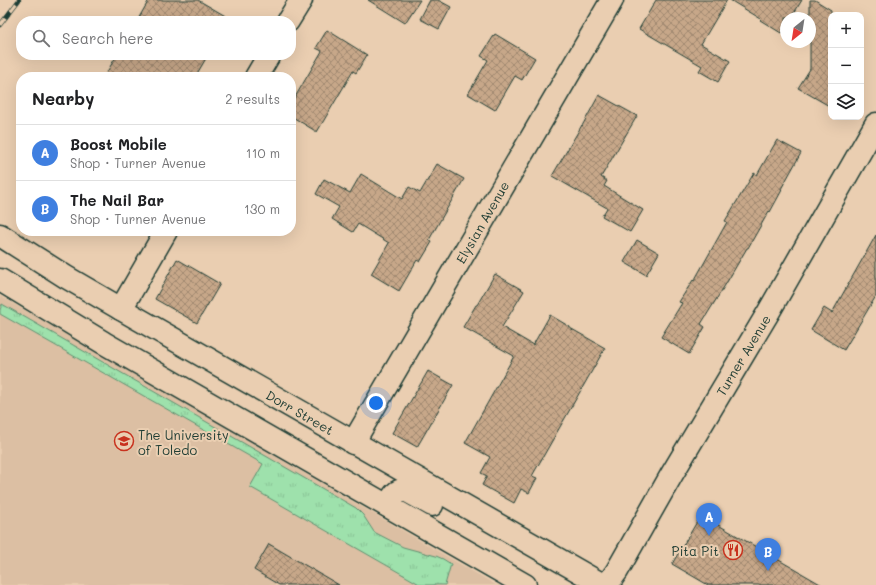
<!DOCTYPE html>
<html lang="en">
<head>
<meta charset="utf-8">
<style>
  body { margin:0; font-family:Mali,sans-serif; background:#f6f6f6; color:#202124 }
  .controls { position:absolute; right:12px; top:12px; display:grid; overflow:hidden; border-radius:8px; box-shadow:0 4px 16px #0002 }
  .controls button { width:36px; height:36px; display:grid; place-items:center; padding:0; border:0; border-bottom:1px solid #e0e0e0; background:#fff; color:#202124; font:20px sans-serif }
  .compass { position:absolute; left:780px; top:12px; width:36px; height:36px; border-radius:50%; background:#fff; box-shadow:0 4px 16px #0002; rotate:210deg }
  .you { position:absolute; left:376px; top:403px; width:14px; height:14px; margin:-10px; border:3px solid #fff; border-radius:50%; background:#1a73e8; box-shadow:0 0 0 6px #1a73e833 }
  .badge { display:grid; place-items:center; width:26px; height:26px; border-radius:50%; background:#1a73e8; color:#fff; font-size:13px; font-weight:700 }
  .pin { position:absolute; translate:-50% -33px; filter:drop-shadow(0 1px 2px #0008) }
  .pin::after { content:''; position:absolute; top:21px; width:14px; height:12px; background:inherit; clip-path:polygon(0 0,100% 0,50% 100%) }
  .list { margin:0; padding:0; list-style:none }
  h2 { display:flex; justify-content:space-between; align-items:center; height:52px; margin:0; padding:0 16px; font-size:17px }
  h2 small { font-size:13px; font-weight:400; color:#757577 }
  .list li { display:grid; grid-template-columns:26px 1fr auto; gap:12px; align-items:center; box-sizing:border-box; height:56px; padding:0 16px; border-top:1px solid #e0e0e0 }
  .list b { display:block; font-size:15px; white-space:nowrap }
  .list p { margin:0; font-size:13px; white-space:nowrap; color:#757577 }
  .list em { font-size:13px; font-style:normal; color:#757577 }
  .icon { flex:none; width:22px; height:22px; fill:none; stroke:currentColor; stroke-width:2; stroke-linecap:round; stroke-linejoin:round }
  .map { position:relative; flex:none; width:876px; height:585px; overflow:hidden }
  .search { position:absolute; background:#fff; box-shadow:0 4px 16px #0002; left:16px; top:16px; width:280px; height:44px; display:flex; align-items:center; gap:10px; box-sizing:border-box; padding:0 14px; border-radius:16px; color:#757577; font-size:15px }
  .panel { position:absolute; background:#fff; box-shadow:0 4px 16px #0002; left:16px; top:72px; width:280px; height:164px; border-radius:16px }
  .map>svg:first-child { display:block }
</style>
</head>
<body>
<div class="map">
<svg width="876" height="585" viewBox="0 0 876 585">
  <defs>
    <pattern id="grass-tufts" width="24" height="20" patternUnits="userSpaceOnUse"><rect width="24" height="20" fill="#9ee1ac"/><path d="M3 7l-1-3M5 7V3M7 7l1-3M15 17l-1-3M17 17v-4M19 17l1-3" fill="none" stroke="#88c295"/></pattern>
    <pattern id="building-cross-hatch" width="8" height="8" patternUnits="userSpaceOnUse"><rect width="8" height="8" fill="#c7a789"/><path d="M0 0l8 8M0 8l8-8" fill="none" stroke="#a18971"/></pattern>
  </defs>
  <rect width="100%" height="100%" fill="#eaceb1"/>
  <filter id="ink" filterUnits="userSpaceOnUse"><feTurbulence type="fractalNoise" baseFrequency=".025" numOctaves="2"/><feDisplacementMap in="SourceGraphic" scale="8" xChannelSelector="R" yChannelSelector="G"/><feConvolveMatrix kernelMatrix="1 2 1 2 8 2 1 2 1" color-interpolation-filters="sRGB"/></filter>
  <g filter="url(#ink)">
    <path fill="#dcbfa3" d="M0,296L496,585H0Z"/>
    <path fill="url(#grass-tufts)" stroke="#5e8f70" d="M2,304L356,508L363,515L374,532L403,547L436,556L443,559L451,564L445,585H421L250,487L263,464L0,314V310Z"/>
    <g fill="url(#building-cross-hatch)" stroke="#1f3d34">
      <path d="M149,0H198L234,21H137Z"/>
      <path d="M368,0H420L405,23Z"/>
      <path d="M430,0H438L451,7L439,29L420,19Z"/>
      <path d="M656,0H727L701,44L730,61L718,82L699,71L702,66L639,29Z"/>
      <path d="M730,0H802L791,18H786V25L781,33L760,20L761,19Z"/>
      <path d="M810,0H815L831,10V107L798,88L810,69Z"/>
      <path d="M327,30L367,55L356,73L353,71L317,132L291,116V104L322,51L316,48Z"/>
      <path d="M495,34L535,58L522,80L515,76L495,110L468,94L488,60L481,56Z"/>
      <path d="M117,55H208L195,77H104Z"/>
      <path d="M599,95L637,116L601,177L607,181L604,186L643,210L630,232L602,216L607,208L552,176L582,125V126Z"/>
      <path d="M777,140L801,153L781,189L782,190L770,212L769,211L748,248H747L727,282L701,324L705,327L689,354L661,337L682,303L679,302L693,280L694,281L727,222L725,221L754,173L757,175Z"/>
      <path d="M437,164L464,179L429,240L432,242L420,262L417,260L399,291L371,274L389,243L358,224L353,232L332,219L339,207L316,194L324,179L350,193L361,174L402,199L409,187L420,193Z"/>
      <path d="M876,235V296L844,350L811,330L824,308L832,313Z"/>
      <path d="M637,240L659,253L646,275L624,262Z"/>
      <path d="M177,259L220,284L197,323L155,299Z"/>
      <path d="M495,274L524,291L502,327L533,345L550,315L570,327V328L605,348L532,476L537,478L529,493L521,489L514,503L482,485L487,476L481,473L490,457L465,443L514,356L463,327L476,305H477Z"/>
      <path d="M428,371L453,385L417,447L392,433Z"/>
      <path d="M701,515L822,585H708L672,564Z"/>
      <path d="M269,544L339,585H279L254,570Z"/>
    </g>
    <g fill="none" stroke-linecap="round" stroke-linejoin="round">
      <g stroke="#1f3d34" stroke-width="25">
        <g id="street">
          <path d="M288,21L301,0"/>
          <path d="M256,77L269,55"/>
          <path d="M121,309L166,231"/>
          <path d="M353,443L612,0"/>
          <path d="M607,585L617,571L672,474L768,313L876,124"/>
        </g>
      </g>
      <g stroke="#1f3d34" stroke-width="25">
        <g id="secondary">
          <path d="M0,235L66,277L121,309L603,585"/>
          <path d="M0,280L104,343L525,585"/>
          <path d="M388,506C392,499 395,489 405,490L432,505"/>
        </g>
      </g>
      <use href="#street" stroke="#eaceb1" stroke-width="22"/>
      <use href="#secondary" stroke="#eaceb1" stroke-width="22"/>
      <g stroke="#1f3d34" stroke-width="4.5">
        <path id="rail" d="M0,25L19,0"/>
      </g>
      <use href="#rail" stroke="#eaceb1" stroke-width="3" stroke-dasharray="9" stroke-linecap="butt"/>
    </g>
  </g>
  <defs>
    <g id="university-ring" transform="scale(1)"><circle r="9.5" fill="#eaceb1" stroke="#c8321e" stroke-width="1.5"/><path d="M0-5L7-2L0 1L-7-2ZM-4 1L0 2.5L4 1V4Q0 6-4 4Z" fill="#c8321e"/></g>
    <g id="restaurant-ring" transform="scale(1)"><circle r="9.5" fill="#eaceb1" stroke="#c8321e" stroke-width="1.5"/><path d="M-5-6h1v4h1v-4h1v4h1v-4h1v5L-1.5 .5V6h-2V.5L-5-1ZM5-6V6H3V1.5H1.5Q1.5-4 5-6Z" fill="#c8321e"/></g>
  </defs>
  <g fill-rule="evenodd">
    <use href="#university-ring" x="124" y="441"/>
    <use href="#restaurant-ring" x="733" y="550"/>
  </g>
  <g text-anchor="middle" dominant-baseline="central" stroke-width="4" stroke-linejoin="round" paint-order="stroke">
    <g font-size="13" fill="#1f3d34" stroke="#eaceb1">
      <text transform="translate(482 222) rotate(-60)">Elysian Avenue</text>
      <text transform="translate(743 355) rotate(-59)">Turner Avenue</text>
      <text transform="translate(300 412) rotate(30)">Dorr Street</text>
    </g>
    <g font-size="13" fill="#1f3d34" stroke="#eaceb1" text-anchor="start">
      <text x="138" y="434">The University<tspan x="138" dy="15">of Toledo</tspan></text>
      <text x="719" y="550" text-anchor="end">Pita Pit</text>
    </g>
  </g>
</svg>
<div class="controls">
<button>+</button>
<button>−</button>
<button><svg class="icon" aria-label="layers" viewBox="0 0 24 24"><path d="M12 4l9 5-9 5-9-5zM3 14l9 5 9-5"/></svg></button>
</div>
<svg class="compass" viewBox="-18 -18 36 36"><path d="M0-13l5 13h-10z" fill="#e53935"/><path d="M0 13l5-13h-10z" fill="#757577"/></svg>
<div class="you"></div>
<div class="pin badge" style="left:709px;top:536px;background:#3f7fe0">A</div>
<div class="pin badge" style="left:768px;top:571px;background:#3f7fe0">B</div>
<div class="search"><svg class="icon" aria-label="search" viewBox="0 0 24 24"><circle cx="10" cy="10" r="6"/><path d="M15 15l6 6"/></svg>Search here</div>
<section class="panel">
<h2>Nearby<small>2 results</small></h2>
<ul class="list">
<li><span class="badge" style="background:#3f7fe0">A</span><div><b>Boost Mobile</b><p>Shop · Turner Avenue</p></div><em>110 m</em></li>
<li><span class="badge" style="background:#3f7fe0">B</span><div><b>The Nail Bar</b><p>Shop · Turner Avenue</p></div><em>130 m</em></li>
</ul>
</section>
</div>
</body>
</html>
